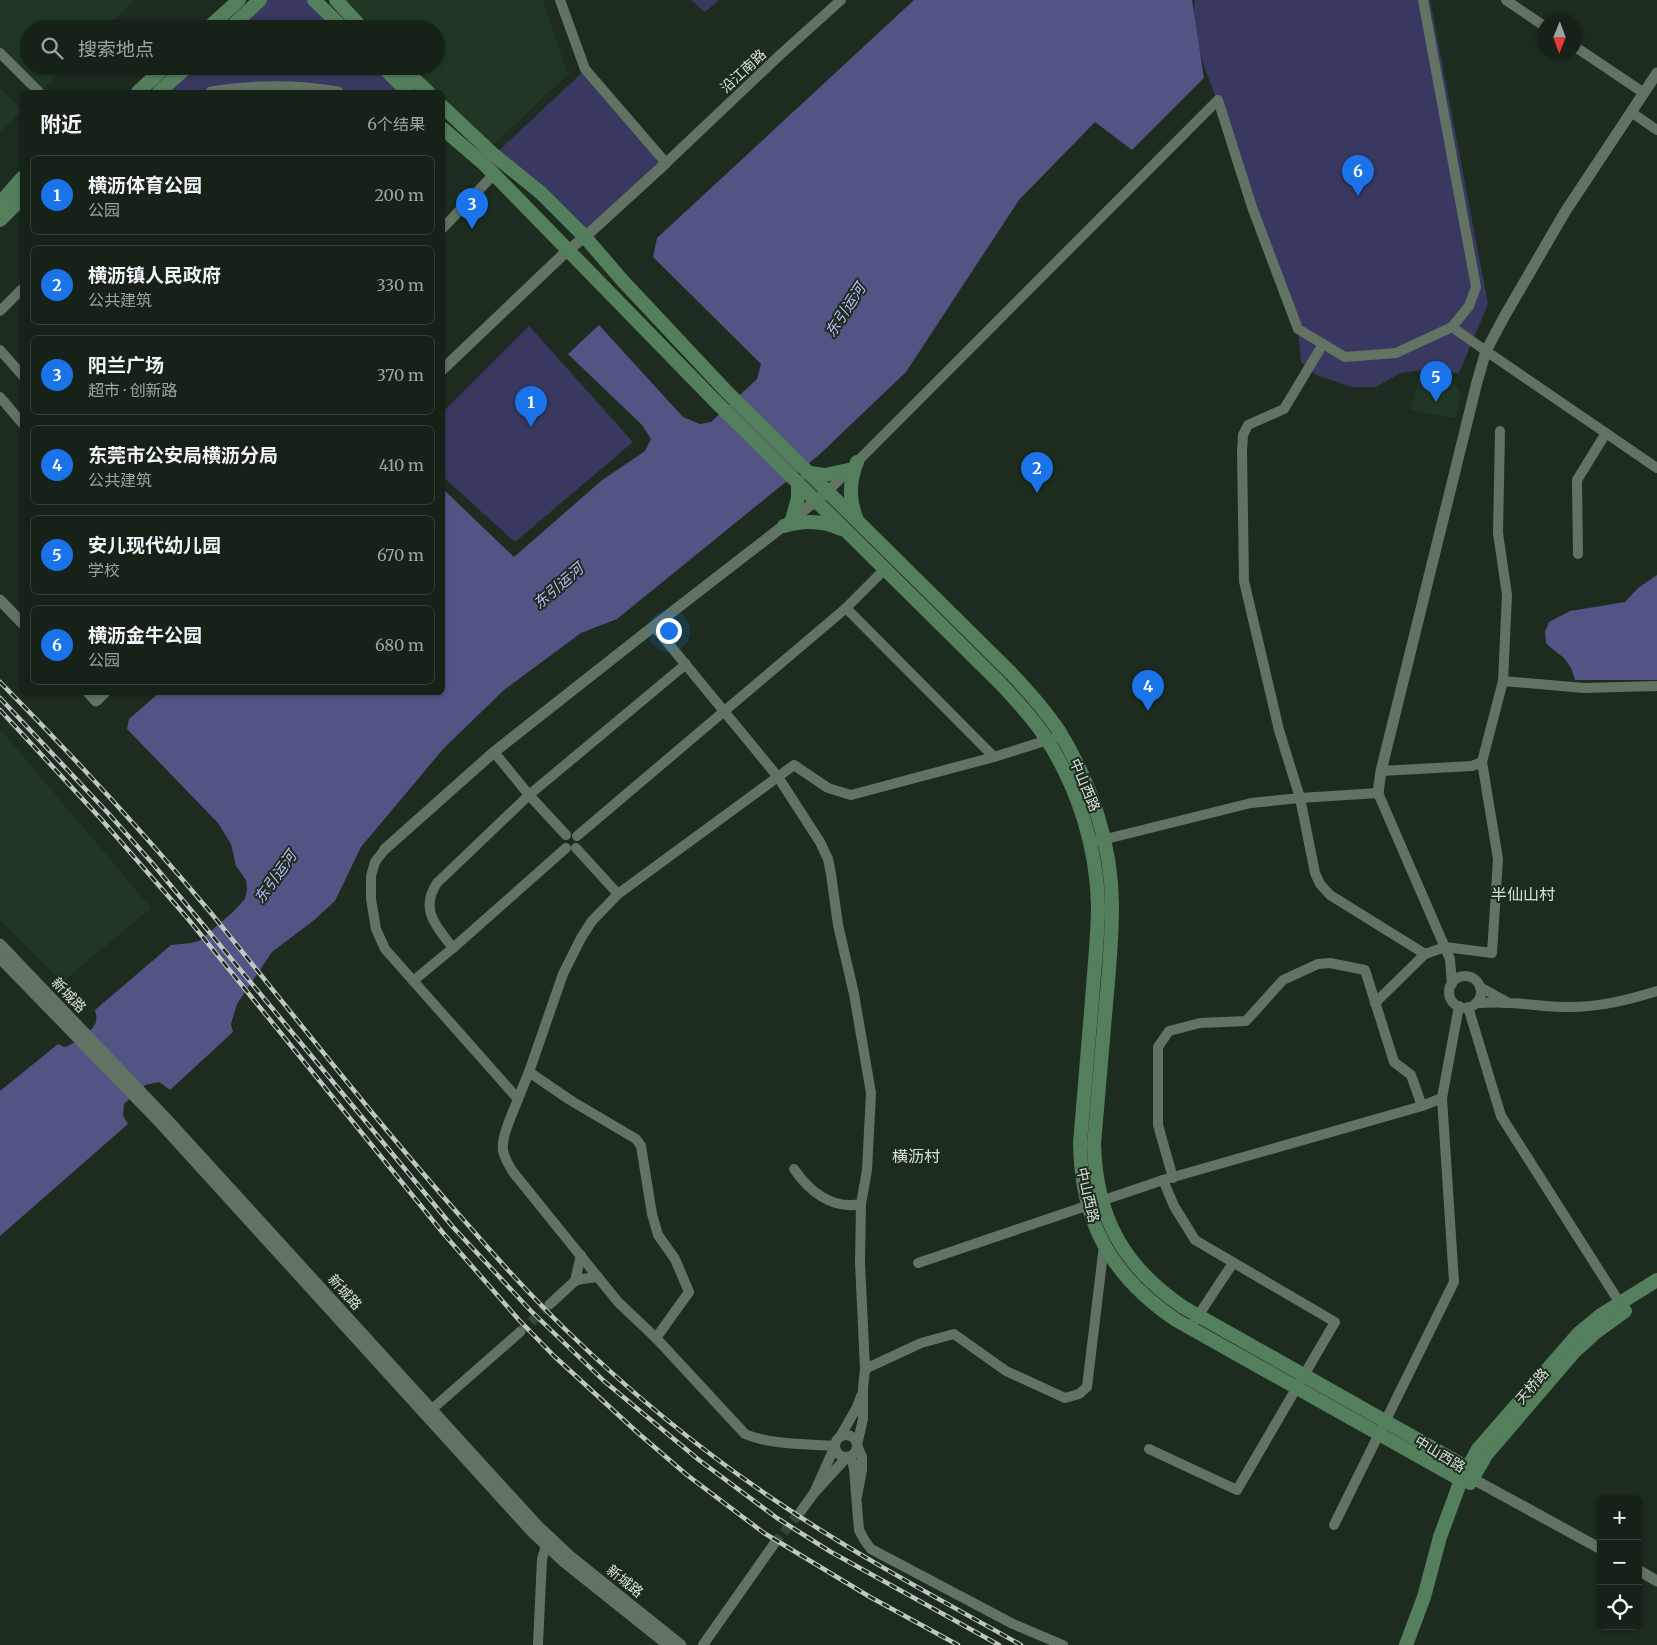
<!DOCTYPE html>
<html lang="zh">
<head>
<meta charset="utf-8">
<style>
  body { margin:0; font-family:Merriweather,"Noto Sans SC",serif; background:#232e24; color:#f1f3f6 }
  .controls { position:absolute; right:15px; bottom:15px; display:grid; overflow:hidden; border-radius:8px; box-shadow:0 1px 4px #0004 }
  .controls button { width:45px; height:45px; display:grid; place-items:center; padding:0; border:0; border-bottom:1px solid #353e36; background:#162117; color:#f1f3f6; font:25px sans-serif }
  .compass { position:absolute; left:1537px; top:15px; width:45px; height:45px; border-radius:50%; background:#162117; box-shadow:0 1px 4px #0004; rotate:181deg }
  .you { position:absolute; left:668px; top:630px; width:18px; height:18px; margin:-12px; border:4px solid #fff; border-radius:50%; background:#1a73e8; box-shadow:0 0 0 8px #1a73e833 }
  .badge { display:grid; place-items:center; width:32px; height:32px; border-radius:50%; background:#1a73e8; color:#fff; font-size:16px; font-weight:700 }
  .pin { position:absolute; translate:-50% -41px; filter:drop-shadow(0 1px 2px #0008) }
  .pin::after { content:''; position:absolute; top:26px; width:18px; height:15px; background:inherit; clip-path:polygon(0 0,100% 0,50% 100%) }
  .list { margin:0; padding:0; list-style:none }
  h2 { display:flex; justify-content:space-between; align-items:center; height:65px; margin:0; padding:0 20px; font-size:21px }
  h2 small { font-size:16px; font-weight:400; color:#9ea3a1 }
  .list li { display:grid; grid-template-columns:32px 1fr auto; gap:15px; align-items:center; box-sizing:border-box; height:80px; margin:0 10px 10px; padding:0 10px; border:1px solid #353e36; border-radius:8px }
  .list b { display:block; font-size:19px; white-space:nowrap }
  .list p { margin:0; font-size:16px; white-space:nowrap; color:#9ea3a1 }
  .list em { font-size:16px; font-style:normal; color:#9ea3a1 }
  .icon { flex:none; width:28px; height:28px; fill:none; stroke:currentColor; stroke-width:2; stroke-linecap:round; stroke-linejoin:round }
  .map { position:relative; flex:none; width:1657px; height:1645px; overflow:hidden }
  .search { position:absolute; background:#162117; box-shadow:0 1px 4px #0004; left:20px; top:20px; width:425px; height:55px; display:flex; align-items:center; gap:12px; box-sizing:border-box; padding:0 18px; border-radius:28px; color:#9ea3a1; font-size:19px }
  .panel { position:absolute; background:#162117; box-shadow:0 1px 4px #0004; left:20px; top:90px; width:425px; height:605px; border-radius:8px }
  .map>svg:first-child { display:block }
</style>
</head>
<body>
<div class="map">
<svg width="1657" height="1645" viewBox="0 0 1657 1645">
  <rect width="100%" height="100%" fill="#1d2c1f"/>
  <g fill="#213624">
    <path d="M0,0H134L105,29H29V66H66L41,91L0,50Z"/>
    <path d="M346,0H543L568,74L489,149L443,100L442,92H435L410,66H436V29H374Z"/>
    <path d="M0,88L22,110L0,132Z"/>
    <path d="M1420,376L1455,384L1461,395L1456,418L1410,410Z"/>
    <path d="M0,729L151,908L62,982L0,920Z"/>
  </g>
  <g fill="#383861">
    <path d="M260,0H312L342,29H229Z"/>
    <path d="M691,0H717V2L705,12Z"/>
    <path d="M1195,0H1430L1488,304L1459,373L1428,369L1400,373L1376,387H1352L1316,375L1301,362L1298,329C1275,263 1252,197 1229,131C1215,92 1189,42 1195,0Z"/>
    <path d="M188,66H380L406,92H335L326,91L159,92Z"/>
    <path d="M585,70L666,163L585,237L494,155Z"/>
    <path d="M529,326L633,442L515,542L443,477V412Z"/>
  </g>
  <g fill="#535384">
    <path d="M914,0H1192L1204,78L1132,150L1095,122L1019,200L906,372L819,455L617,619L581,633L504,690L444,748L361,847L335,901L313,921L272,952L237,1004L231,1024L233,1032L170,1090L159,1082L145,1085L124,1104L123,1115L128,1124L0,1236V1091L58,1044L64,1047C72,1046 94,1030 96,1022C97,1018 96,1014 95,1010L171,945L190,943L199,941L233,912L245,899L247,889L246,880L236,866L231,844L218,823L127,729L129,719L159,693L442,692L443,489L514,557L601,481L645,451L651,439L642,425L568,354L599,325L683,417L700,424L711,422L757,379L761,364L653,257L657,238Z"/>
    <path d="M1657,575V680H1575L1571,668L1564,658L1550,647L1546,643L1545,632L1549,622L1570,611L1625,602L1638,588Z"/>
  </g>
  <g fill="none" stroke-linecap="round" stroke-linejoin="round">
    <g stroke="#39473b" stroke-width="10" stroke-dasharray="10 5" stroke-linecap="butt">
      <path d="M520,1332L550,1304"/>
      <path d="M774,1544L801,1511"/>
    </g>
    <g stroke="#627364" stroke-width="10">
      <path d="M560,0L585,69L666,163L781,54L841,0"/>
      <path d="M1506,0L1544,26"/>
      <path d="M1574,46L1644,93"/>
      <path d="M0,53L39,92"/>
      <path d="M1631,112L1657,130"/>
      <path d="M442,229L494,174"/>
      <path d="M0,311L22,289"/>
      <path d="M1452,327L1486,351L1657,468"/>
      <path d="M1323,344L1284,409L1248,425L1243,435L1242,452L1244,581L1279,730L1300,798L1315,873L1320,884L1330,895L1425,954L1445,947L1492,953L1498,859L1482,762"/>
      <path d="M0,350L22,375"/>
      <path d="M0,397L22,423"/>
      <path d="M827,492L1218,100L1252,207L1298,329L1345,357L1396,353L1452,327L1469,306L1476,287L1423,0"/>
      <path d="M1578,554L1577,480L1606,433"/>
      <path d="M846,608L994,757"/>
      <path d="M654,626L778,777L820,842L828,859L831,874L838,925L854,994L871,1093L867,1170L861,1204L860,1263L865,1369L863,1388V1419L857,1445L862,1457V1470L857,1496"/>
      <path d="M1503,681L1584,688L1657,686"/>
      <path d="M494,752L529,795L566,835"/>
      <path d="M1381,771L1472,766L1482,762L1503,681L1507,595L1498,533L1500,431"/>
      <path d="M577,836L846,608L885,569"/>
      <path d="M1090,843L1251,803L1300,798L1378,793L1450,959L1452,984"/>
      <path d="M576,848L618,894"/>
      <path d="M385,849L375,862L371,876V899L376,929L385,949L518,1099C513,1113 501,1136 503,1150C504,1158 509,1165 513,1172L618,1302L656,1338L745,1434C771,1445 807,1444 835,1446L814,1493"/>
      <path d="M453,948C437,927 419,910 437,883L529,795L686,664"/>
      <circle cx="1465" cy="992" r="16"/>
      <path d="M413,981L453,948L566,848"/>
      <path d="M1480,987L1507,1002"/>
      <path d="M1375,1003L1425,954"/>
      <path d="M1476,1003C1486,1003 1497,1002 1507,1003C1528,1003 1548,1008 1569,1007C1600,1007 1628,1000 1657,991"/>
      <path d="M1468,1007L1501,1116L1623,1308"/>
      <path d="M529,1072L563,974L581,938L592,921L618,894L794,765L828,788L851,795L994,757L1061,736"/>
      <path d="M518,1099L529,1072L570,1100L636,1139L641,1146L652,1214L658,1235L675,1259L689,1292L656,1338"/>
      <path d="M794,1169C809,1191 832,1210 861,1204"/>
      <path d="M1173,1178L1158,1125V1047L1169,1031L1200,1023L1246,1021L1283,980L1318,964L1330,963L1365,970L1394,1062L1411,1075L1422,1106"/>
      <path d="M581,1255L575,1281L582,1279L598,1277"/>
      <path d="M918,1263L1163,1180L1422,1106L1442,1098"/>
      <path d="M550,1304L575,1281"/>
      <path d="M1190,1328L1233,1263"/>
      <path d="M865,1369L921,1343L954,1334L1006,1371L1065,1398L1079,1394L1087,1387L1104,1245"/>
      <path d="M431,1410L520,1332"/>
      <circle cx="846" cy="1446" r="11"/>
      <path d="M840,1437L857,1407L861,1396"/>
      <path d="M1149,1449L1237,1490L1335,1322L1195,1240L1174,1206L1163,1180"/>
      <path d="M801,1511L814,1493L847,1457L852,1461L854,1469L859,1530L865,1541L871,1549L1013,1624L1063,1645"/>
      <path d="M1334,1525L1454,1282L1442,1098L1459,1006"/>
      <path d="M538,1645L542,1559L546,1546L551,1541"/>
      <path d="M703,1645L774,1544"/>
    </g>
    <g stroke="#627364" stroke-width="11">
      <path d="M211,92C253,85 296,85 338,92"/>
      <path d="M442,370L568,250L585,237L666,163"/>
      <path d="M0,600L22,623"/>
      <path d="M88,692L96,701L105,692"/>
      <path d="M1378,793L1381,771L1477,382L1486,351L1504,317L1565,212L1657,73"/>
      <path d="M385,849L494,752L654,626L822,496"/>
      <path d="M0,944L166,1118L538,1526L570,1556L681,1645"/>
      <path d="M0,958L161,1124L532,1532L564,1562L668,1645"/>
      <path d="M1473,1479L1601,1549"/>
      <path d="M1638,1570L1657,1581"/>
    </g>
    <g stroke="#547f5d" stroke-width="14">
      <path d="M314,0L344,29"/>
      <path d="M336,0L363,29"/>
      <path d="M207,29L239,0"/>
      <path d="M229,29L260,0"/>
      <path d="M382,66L408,92"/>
      <path d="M400,66L428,92"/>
      <path d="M138,92L166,66"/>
      <path d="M159,92L188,66"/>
      <path d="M442,106L494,155L541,193L585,237L622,280L727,392L1011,673C1028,691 1045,710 1059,731C1091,783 1112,844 1112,906C1112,939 1109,972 1106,1004C1102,1051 1098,1097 1094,1144C1096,1217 1123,1266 1183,1307L1468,1468L1473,1479"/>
      <path d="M442,128L484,164L717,403L1000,683C1016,700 1033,718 1046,738C1078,788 1097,847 1098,906C1098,937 1094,969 1092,1000C1088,1048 1084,1095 1080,1143C1081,1222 1111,1276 1176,1320L1461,1480L1473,1479"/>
      <path d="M0,203L22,178"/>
      <path d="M0,220L22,198"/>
      <path d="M857,462C849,481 849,501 857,520"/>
      <path d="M809,473L825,475L848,470"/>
      <path d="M792,520L798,498V482"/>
      <path d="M784,526C804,520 822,520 841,529"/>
      <path d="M1470,1483L1486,1455L1575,1351L1596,1332L1625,1311"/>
      <path d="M1406,1645L1424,1597L1440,1537L1461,1480L1478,1449L1578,1334L1601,1315L1657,1280"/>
    </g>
    <g stroke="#bec8c0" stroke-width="4.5">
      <g id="rail">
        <path d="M0,682C73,756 144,833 211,913C296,1018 379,1125 469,1226C500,1262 532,1297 566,1330C634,1396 709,1457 788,1509C863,1559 943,1601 1021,1645"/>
        <path d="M0,698L108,813L153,864L452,1226L531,1311L604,1381L699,1460L777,1518L831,1552L999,1645"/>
        <path d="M0,710L101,819L189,920L443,1233L519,1320L554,1356L638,1433L687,1475L764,1533L870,1597L958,1645"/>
      </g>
    </g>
    <use href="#rail" stroke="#1d2c1f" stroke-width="2.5" stroke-dasharray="8" stroke-linecap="butt"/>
  </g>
  <g text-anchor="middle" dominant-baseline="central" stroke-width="4" stroke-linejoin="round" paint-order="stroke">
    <g font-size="14" fill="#d7e0d8" stroke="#1d2c1f">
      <text transform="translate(743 71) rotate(-43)">沿江南路</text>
      <text transform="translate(1085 785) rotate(67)">中山西路</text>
      <text transform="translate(69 995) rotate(46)">新城路</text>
      <text transform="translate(1088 1195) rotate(77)">中山西路</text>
      <text transform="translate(345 1292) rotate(48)">新城路</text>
      <text transform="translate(1532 1386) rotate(-49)">天桥路</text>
      <text transform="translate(1440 1454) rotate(31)">中山西路</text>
      <text transform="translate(625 1581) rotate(39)">新城路</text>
    </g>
    <g font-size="15" font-style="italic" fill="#bbbdfc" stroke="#1d2c1f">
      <text transform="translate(845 310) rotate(-57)">东引运河</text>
      <text transform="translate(558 586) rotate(-41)">东引运河</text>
      <text transform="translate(275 877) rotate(-54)">东引运河</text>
    </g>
    <g font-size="16" fill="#d7e0d8" stroke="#1d2c1f">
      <text x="1523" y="894">半仙山村</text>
      <text x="916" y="1156">横沥村</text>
    </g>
  </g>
</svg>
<div class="controls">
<button>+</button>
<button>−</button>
<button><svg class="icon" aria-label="locate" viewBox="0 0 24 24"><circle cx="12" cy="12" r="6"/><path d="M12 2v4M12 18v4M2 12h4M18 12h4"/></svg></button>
</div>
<svg class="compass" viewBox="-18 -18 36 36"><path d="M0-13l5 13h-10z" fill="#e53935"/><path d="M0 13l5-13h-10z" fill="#9ea3a1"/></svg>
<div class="you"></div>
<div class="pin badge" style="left:531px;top:427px">1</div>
<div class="pin badge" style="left:1037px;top:493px">2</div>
<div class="pin badge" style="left:472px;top:229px">3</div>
<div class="pin badge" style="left:1148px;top:711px">4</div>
<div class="pin badge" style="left:1436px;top:402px">5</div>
<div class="pin badge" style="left:1358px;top:196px">6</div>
<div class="search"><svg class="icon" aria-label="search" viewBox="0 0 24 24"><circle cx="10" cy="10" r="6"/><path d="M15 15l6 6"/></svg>搜索地点</div>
<section class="panel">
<h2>附近<small>6个结果</small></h2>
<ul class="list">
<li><span class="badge">1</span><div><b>横沥体育公园</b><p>公园</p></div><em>200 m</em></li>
<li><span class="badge">2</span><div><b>横沥镇人民政府</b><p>公共建筑</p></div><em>330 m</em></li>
<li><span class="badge">3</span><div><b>阳兰广场</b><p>超市 · 创新路</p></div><em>370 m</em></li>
<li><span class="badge">4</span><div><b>东莞市公安局横沥分局</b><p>公共建筑</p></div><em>410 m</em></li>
<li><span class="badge">5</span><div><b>安儿现代幼儿园</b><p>学校</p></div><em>670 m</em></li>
<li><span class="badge">6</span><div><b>横沥金牛公园</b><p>公园</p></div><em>680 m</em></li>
</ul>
</section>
</div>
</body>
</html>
